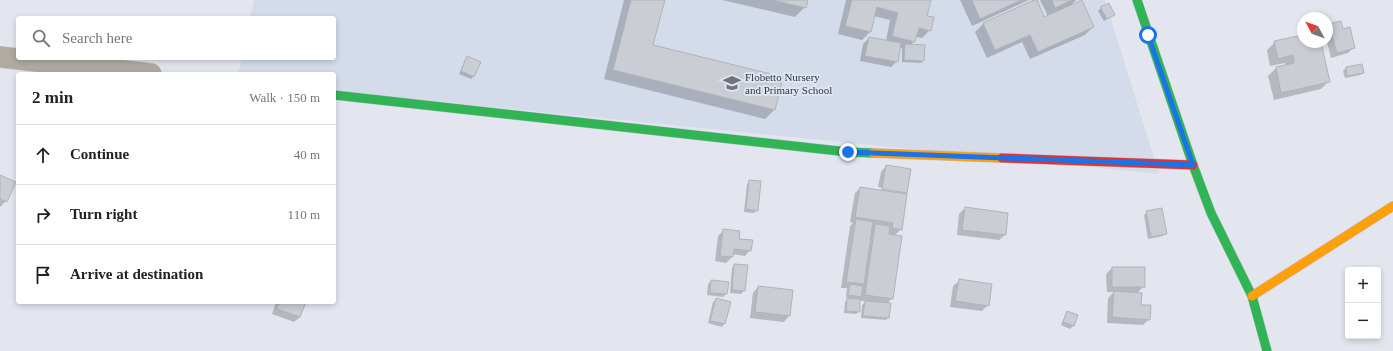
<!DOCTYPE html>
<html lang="en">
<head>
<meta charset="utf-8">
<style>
  body { margin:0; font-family:Georgia,serif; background:#f6f6f6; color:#222 }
  .controls { position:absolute; right:12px; bottom:12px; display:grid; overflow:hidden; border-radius:4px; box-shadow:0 2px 6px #0003 }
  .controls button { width:36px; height:36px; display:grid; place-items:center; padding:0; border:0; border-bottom:1px solid #e0e0e0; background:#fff; color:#222; font:20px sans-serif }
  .compass { position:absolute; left:1297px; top:12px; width:36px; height:36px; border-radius:50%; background:#fff; box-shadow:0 2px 6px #0003; rotate:311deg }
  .stop { position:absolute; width:12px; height:12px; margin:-9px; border:3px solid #1a73e8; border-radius:50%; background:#fff }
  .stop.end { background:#1a73e8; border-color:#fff; box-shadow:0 1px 4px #0008 }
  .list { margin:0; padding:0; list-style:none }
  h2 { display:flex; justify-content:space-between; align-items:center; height:52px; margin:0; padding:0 16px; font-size:17px }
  h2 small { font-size:13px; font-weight:400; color:#767676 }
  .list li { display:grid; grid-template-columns:26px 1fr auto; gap:12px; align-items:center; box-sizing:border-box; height:60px; padding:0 16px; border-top:1px solid #e0e0e0 }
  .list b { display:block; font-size:15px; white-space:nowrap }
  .list em { font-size:13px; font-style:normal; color:#767676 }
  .icon { flex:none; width:22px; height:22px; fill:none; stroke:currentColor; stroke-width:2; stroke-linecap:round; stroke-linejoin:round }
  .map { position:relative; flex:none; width:1393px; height:351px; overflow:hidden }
  .search { position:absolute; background:#fff; box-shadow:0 2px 6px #0003; left:16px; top:16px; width:320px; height:44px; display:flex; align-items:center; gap:10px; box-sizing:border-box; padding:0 14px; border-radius:4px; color:#767676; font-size:15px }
  .panel { position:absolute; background:#fff; box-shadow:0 2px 6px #0003; left:16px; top:72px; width:320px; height:232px; border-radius:4px }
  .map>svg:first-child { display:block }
</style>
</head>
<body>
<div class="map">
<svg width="1393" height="351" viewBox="0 0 1393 351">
  <rect width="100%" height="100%" fill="#e3e6ee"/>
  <path fill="#d4dbea" d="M254,0H1105L1159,174L334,91V74H238L242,58H334V18H250Z"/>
  <g fill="#0003">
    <path d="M624,0H664L652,46L774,110L765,119L604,79Z"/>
    <path d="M722,0H807L805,7L795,17Z"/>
    <path d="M846,0H930L926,17L930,30L922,38L916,37L914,41L911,45L923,60L921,63L902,62V48H899L897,61L891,67L860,61L863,44L869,38L886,41L890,20L874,16L870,32L862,40L838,34Z"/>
    <path d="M960,0H1029L972,26Z"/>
    <path d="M1040,0H1076L1069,7L1093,27L1085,35L1030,59L1022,42L987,58L975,32L983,24L1044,18L1048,16Z"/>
    <path d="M1101,8L1114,15L1104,21L1098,11Z"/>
    <path d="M1330,25L1342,30L1354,47L1348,53L1331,58L1327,42V28Z"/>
    <path d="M1303,36V42H1320L1329,81L1321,89L1274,100L1268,76L1276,68L1286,66L1285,63L1270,66L1267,50L1275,42Z"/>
    <path d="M468,57L474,76L471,79L459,74L465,60Z"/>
    <path d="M1362,65L1363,73L1360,75L1345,78L1343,71L1346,68Z"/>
    <path d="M886,166L906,192L904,195L901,229L894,236L892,298L887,304L889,317L886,320L861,318L862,305L866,301H859V311L856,314L844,313L845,302L849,298L846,297L847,288H841L850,226L853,223L850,222L855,193L860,188L903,193V191L878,187L881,172Z"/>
    <path d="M0,176L6,201L0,207Z"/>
    <path d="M750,181L757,210L754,213L744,212L747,184Z"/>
    <path d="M965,208L1005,235L999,240L957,235L959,214Z"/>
    <path d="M1147,212L1165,233L1163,236L1148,239L1144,215Z"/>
    <path d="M724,230L738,240L750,250L745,256L732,254V257L726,263L715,261L718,236Z"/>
    <path d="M735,265L744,291L741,294L730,293L732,268Z"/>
    <path d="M1112,268L1144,286L1137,293L1140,306L1149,319L1143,325L1107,323L1108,298L1114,292H1107L1106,274Z"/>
    <path d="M711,281L728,283L726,294L723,297L707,295L708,284Z"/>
    <path d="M959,281L988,305L982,311L950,307L953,286Z"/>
    <path d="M758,287L789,316L784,322L750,318L753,293Z"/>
    <path d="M716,300L724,324L722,327L708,323L713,302Z"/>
    <path d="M276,302H305L300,317L294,322L272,314Z"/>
    <path d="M1068,312L1077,316L1073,326L1070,329L1061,325L1065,315Z"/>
  </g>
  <g fill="#cacdd3" stroke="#b0b3b9">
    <path d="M631,0H665L653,45L783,77L775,110L613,70Z"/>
    <path d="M772,0H808L806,8Z"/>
    <path d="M852,0H931L927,16L934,17L931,31L919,28L915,42L892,36L898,13L877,7L871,32L845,26Z"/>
    <path d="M972,0H1021L980,19Z"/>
    <path d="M1034,0H1037L1044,17L1082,0L1094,27L1038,52L1030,35L995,50L983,23Z"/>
    <path d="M1052,0H1072L1055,8Z"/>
    <path d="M1109,3L1115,15L1107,19L1100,7Z"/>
    <path d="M1341,21L1343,29L1350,27L1355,48L1337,53L1329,24Z"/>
    <path d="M1303,35V42H1321L1330,82L1281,93L1276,67L1294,63L1293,55L1278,59L1274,41Z"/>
    <path d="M869,37L901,43L898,62L865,56Z"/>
    <path d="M905,44L925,45L924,61L904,60Z"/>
    <path d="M467,56L481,62L474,77L461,71Z"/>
    <path d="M1362,64L1364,73L1347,76L1346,67Z"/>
    <path d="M886,165L911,169L907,193L882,189Z"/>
    <path d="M0,175L16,182L7,202L0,199Z"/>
    <path d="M749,180L761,181L758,211L746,209Z"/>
    <path d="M860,187L907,194L902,230L892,228L893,223L855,217Z"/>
    <path d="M965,207L1008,213L1006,235L962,230Z"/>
    <path d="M1162,208L1167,234L1151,237L1146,211Z"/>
    <path d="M856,219L873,222L864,284L846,282Z"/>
    <path d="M875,224L890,226L889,234L902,236L893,299L865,295Z"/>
    <path d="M723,229L740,231L739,239L753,240L751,251L734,249L733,257L720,256Z"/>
    <path d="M734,264L748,265L745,291L732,290Z"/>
    <rect x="1112" y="267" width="33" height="20"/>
    <path d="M959,279L992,284L989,306L955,301Z"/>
    <path d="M711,280L729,282L727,294L710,293Z"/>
    <path d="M850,284L863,286L861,297L848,295Z"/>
    <path d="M758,286L793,290L790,316L755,312Z"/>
    <path d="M1114,291L1142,293L1141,305H1151L1150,320L1112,317Z"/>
    <path d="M716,298L731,302L725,324L710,321Z"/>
    <path d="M847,298L860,299V312L846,311Z"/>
    <path d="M865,301L891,303L889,318L863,316Z"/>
    <path d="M279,302H306L300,317L277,309Z"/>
    <path d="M1067,311L1078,315L1074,326L1063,322Z"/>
  </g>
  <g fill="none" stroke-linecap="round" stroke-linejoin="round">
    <g stroke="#c1c4ca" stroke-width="22">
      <path id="street" d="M0,57L151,74"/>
    </g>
    <g stroke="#c1c4ca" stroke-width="10">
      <g id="fast">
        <path d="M1137,0L1193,165L1211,213L1252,296L1267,351"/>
        <path d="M334,95L848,152L873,153"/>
      </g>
    </g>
    <g stroke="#c1c4ca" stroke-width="10">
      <g id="slow">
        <path d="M873,153L1002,158"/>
        <path d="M1252,296L1393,206"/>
      </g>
    </g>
    <g stroke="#c1c4ca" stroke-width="10">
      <path id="jam" d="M1002,158L1193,165"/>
    </g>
    <use href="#street" stroke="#afaba2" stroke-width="21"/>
    <use href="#fast" stroke="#30b455" stroke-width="9"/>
    <use href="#slow" stroke="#ff9f0a" stroke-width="9"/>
    <use href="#jam" stroke="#e5322d" stroke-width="9"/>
  </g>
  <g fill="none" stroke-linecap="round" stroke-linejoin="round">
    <path stroke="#1a73e8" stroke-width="5" d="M848,152L1193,165L1148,35"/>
  </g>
  <defs>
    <g id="school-bare" transform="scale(1.38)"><path d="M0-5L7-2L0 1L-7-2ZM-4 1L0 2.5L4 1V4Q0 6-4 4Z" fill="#71747a" stroke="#dee5f3" stroke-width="2.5" paint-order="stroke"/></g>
  </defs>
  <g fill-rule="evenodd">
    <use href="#school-bare" x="732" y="83"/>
  </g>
  <g text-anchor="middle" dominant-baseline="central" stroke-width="3.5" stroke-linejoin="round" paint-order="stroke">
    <g font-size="11" fill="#34363c" stroke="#dee5f3" text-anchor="start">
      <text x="745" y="77">Flobetto Nursery<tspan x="745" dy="13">and Primary School</tspan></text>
    </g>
  </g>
</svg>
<div class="controls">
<button>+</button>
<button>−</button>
</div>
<svg class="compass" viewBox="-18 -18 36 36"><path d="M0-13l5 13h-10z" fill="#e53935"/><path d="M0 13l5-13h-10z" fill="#767676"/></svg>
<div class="stop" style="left:1148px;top:35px"></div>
<div class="stop end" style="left:848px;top:152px"></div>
<div class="search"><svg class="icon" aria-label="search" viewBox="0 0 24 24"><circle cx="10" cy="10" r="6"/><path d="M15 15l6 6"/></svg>Search here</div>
<section class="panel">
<h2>2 min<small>Walk · 150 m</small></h2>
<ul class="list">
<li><svg class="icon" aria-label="ahead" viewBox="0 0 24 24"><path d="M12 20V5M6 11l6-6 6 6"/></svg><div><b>Continue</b></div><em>40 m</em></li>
<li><svg class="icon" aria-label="right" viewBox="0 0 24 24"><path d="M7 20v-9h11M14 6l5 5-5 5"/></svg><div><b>Turn right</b></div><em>110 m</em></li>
<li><svg class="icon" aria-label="arrive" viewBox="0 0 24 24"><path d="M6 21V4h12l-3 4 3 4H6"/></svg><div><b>Arrive at destination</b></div></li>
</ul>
</section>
</div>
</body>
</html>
